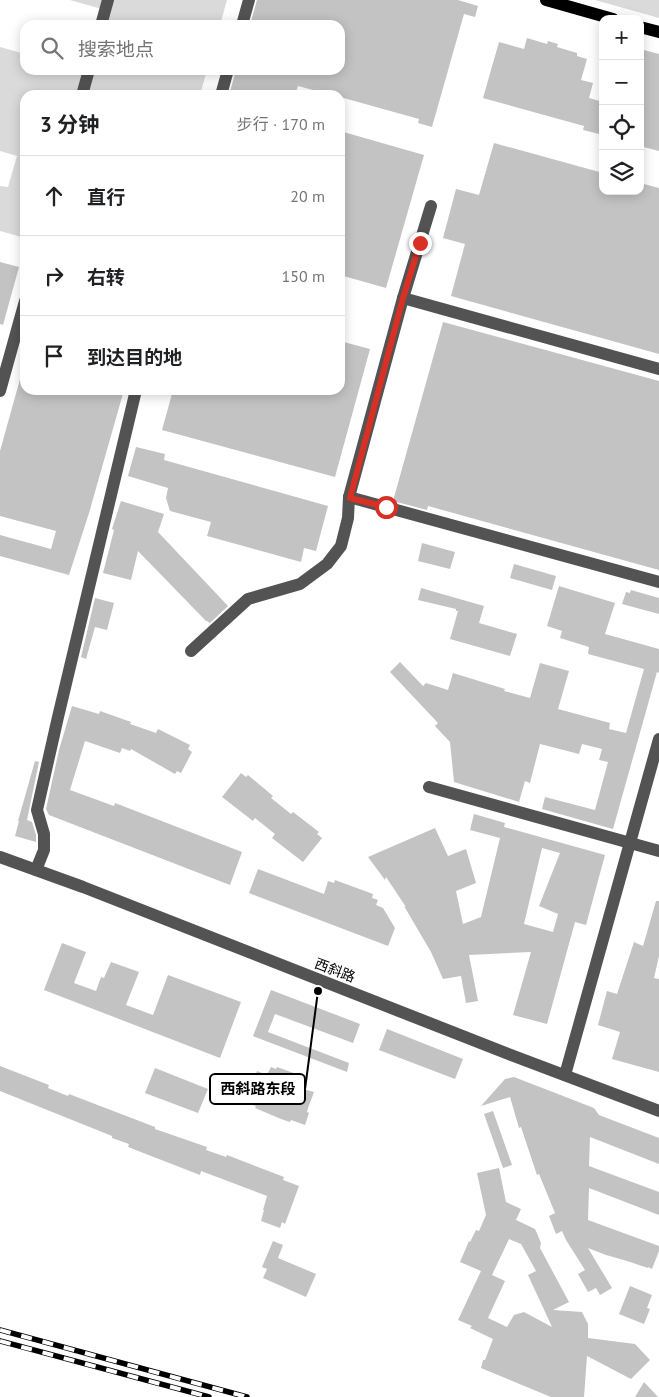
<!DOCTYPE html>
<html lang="zh">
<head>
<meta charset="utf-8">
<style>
  body { margin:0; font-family:"PT Sans","Noto Sans SC",sans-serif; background:#f2f2f2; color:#202124 }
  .controls { position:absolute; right:15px; top:15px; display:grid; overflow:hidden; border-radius:10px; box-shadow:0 2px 12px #0003 }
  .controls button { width:45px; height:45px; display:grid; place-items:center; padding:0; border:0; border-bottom:1px solid #e0e0e0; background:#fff; color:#202124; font:25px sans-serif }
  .stop { position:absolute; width:15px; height:15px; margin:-11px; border:4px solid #d93025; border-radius:50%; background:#fff }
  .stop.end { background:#d93025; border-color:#fff; box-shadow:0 1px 5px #0008 }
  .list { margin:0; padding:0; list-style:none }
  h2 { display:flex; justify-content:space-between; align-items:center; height:65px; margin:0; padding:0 20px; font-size:21px }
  h2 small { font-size:16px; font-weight:400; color:#757577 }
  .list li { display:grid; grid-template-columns:32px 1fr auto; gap:15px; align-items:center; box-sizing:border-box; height:80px; padding:0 20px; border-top:1px solid #e0e0e0 }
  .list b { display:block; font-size:19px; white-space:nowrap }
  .list em { font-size:16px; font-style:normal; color:#757577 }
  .icon { flex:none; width:28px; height:28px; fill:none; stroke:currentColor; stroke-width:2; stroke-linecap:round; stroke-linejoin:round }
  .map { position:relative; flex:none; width:659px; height:1397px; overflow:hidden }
  .search { position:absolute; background:#fff; box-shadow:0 2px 12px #0003; left:20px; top:20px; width:325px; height:55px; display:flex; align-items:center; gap:12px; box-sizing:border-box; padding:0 18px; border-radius:15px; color:#757577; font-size:19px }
  .panel { position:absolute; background:#fff; box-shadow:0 2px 12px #0003; left:20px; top:90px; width:325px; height:305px; border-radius:15px }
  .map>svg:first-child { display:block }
</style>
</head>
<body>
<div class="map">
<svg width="659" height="1397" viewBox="0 0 659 1397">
  <rect width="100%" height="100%" fill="#fff"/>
  <g fill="#dadada">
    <path d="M70,0H227L220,25H97L102,9Z"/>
    <path d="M595,0H659V18Z"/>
    <path d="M0,47L25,54V70H207L200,95H25V238L0,231V186L8,187L17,156L0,151Z"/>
  </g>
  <g fill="#c3c3c3" fill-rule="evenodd">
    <path d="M257,0H458L478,6L475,17L464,14L432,127L418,123L419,119L340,97V95H332L298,86L295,95H229L236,70H340V25H250Z"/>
    <path d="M527,38L547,44L548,41L558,44L557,47L577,53V56L587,59L581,80L593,83L589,98L603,102V135L583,130L584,126L483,98L499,42L524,49Z"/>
    <path d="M640,49L659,54V151L640,146Z"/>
    <path d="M340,131L424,155L386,288L340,275Z"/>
    <path d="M494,143L603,173V191H640V183L659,188V354L451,296L465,244L443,238L456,189L479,195Z"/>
    <path d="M0,262L19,267L3,325L0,324Z"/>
    <path d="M443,322L659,381V570L428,506L427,510L393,501Z"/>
    <path d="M340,341L370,349L335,477L162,430L173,390H340Z"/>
    <path d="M22,372H25V390H124L89,513L69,575L0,556V535L51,549L56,531L0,516V451Z"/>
    <path d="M136,447L165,454L164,460L328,506L316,551L304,548L301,562L207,536L211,522L170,511L166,498L168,488L128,476Z"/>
    <path d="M121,501L164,514L158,532L228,606L210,623L207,621H206L138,551L131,580L103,573L114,530L112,529Z"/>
    <path d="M422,543L455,552L450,569L418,561Z"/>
    <path d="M514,564L556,576L552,590L510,578Z"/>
    <path d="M559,586L615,603L605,634L659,649V673L657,672L613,829L542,809L545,797L595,810L608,762L599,760L602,749L582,744L579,754L540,744L530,783L525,781L519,802L454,782L450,742L435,726L438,723L390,672L400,662L423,686L426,683L448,690L453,673L505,689L504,691L530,698L540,663L569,671L558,709L610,723L609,729L626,733L644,669L588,654L589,647L560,638L562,631L547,626Z"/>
    <path d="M421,588L484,606L479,623L517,634L510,656L450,639L458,611H456V609L418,600Z"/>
    <path d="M631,590L659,598V614L622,604L626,592L630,593Z"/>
    <path d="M95,598L114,603L107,630L95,627L86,659L81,657Z"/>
    <path d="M72,706L99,714L100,711L131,722L130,724L156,733L158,729L190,745L188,749L192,752L181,773L177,771L175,774L131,749L130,751L122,748L120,753L85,741L70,790L114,806L115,803L242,852L230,885L49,815L46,809L59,750Z"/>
    <path d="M35,761L39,762L27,820L32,822L36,835V842L15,836L19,821H18Z"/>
    <path d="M241,773L246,777L248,775L273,796L271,798L291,814L293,812L319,832L317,834L322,838L303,862L272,838L275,834L255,818L253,821L222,797Z"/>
    <path d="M474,814L505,823L504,827L605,855L586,925L575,922L547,1024L513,1015L531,952L469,955L478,1001L466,1003L461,976L443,979L431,952L404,906L406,907L386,877L385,880L368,857L435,828L448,856L466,849L476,883L456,891L463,924L481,917L500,838L470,830ZM542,848L560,853L539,906L558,914L553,932L524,924Z"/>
    <path d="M258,869L324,894L328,881L334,883L335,880L373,894L372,898L378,900L376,905L383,908L395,928L388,946L249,893Z"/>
    <path d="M656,901H659V956L654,978L659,979V1072L612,1059L620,1032L598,1025L607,991L617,994L634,942L643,946Z"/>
    <path d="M62,943L86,952L74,983L96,991L101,977L104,978L111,962L139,972L126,1005L153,1015L168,975L241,1002L220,1058L44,990Z"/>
    <path d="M271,990L360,1024L353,1043L275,1014L268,1032L349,1063L347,1072L253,1036Z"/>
    <path d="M387,1029L463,1059L455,1079L379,1050Z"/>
    <path d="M0,1066L49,1085L48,1088L68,1096L69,1094L82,1099L155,1127V1129L207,1147L206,1150L226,1157L227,1155L284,1177L283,1180L299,1186L285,1224L282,1222L280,1228L261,1221L264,1210H263L267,1196L201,1171L200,1175L128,1147L129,1144L112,1138V1136L0,1091Z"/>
    <path d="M271,1067L276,1069L277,1067L302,1076L301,1079L306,1081L303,1089L314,1092L308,1108L307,1112L309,1113L305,1125L291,1120L290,1122L281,1119L255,1108L256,1106L242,1101L246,1089L249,1090L251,1087L257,1071L267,1075Z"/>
    <path d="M155,1068L208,1089L198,1113L145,1093Z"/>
    <path d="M514,1077L594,1108L599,1115L659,1138V1164L590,1137L589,1166L659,1192V1215L589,1188L588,1220L659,1246V1251L652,1269L648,1267V1268L627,1261L606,1255L588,1248L612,1288L600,1295L596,1288L588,1292L578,1274L585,1270L566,1240L562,1231L556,1234L549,1216L555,1213L539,1174L537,1175L521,1127L519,1128L510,1097L481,1106L505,1079Z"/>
    <path d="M493,1111L512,1165L503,1168L484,1114Z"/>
    <path d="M499,1168L506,1202L521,1209L516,1220L535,1229L536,1231L541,1243L540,1248L569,1302L553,1310L582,1312L588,1324V1338L635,1344L650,1360L631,1379L587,1356L584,1397H551L481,1368L483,1360H485L493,1339L470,1328L472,1326L458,1320L481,1271L460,1262L469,1241L470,1242L476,1230L479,1231L486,1215L477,1173ZM509,1239L521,1244L536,1271L528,1275L552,1327L524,1312L514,1315L507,1327L488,1318L505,1281L492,1275Z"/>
    <path d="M273,1241L283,1245L278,1258L316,1274L306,1297L263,1278L267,1269L262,1267Z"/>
    <path d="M630,1286L652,1295L647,1308L650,1309L644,1324L619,1314Z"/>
    <path d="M644,1382L658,1397H635Z"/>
  </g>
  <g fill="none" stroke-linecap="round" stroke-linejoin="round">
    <g stroke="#535353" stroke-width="12">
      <path d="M101,25L108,0"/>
      <path d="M242,25L249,0"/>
      <path d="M82,95L89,70"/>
      <path d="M221,95L228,70"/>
      <path d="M403,298L659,369"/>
      <path d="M0,391L25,301"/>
      <path d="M349,497L659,582"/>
      <path d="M191,651L248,599L300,584L327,564L341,546L348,518L349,497L403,298L431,206"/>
      <path d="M429,787L659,851"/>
      <path d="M0,857L83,887L511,1055L659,1111"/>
      <path d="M36,870L44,850V834L37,810L58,717L136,390"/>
      <path d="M565,1075L659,739"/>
    </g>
    <g stroke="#000" stroke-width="12">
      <path d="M546,0L613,19"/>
      <path d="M640,27L659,32"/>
    </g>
    <g stroke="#000" stroke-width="5.5">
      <g id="rail">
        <path d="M0,1330L247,1397"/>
        <path d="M0,1341L209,1397"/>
      </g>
    </g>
    <use href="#rail" stroke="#fff" stroke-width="4" stroke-dasharray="11" stroke-linecap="butt"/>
  </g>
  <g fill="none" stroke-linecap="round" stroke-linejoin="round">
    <path stroke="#d93025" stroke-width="6" d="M386,507L350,498L403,298L420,243"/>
  </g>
  <g text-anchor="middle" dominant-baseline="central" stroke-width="4" stroke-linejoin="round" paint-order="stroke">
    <g font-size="14" fill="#000" stroke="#fff">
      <text transform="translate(335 970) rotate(21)">西斜路</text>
    </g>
  </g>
  <path fill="none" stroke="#000" stroke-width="2" d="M318 991L305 1089"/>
  <circle fill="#000" stroke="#fff" stroke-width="2" cx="318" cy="991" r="5"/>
  <rect fill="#fff" stroke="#000" stroke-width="2" x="210" y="1074" width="95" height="30" rx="5"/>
  <g font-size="15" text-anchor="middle" font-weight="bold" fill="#000">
    <text x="258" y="1094">西斜路东段</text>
  </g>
</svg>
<div class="controls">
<button>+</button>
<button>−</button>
<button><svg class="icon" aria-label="locate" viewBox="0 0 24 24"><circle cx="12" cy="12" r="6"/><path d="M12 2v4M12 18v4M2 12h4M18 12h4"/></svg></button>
<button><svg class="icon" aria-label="layers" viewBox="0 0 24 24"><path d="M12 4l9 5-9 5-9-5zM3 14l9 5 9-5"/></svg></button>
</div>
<div class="stop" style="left:386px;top:507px"></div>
<div class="stop end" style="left:420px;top:243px"></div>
<div class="search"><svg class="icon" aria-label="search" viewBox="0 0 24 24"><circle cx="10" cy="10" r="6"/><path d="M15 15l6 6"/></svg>搜索地点</div>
<section class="panel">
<h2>3 分钟<small>步行 · 170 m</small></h2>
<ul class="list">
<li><svg class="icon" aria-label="ahead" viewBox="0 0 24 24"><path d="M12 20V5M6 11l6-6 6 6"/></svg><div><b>直行</b></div><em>20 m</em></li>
<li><svg class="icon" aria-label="right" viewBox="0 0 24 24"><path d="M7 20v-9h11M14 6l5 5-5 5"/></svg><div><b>右转</b></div><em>150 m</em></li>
<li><svg class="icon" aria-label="arrive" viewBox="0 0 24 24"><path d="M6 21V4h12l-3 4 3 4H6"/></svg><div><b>到达目的地</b></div></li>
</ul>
</section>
</div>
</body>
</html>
